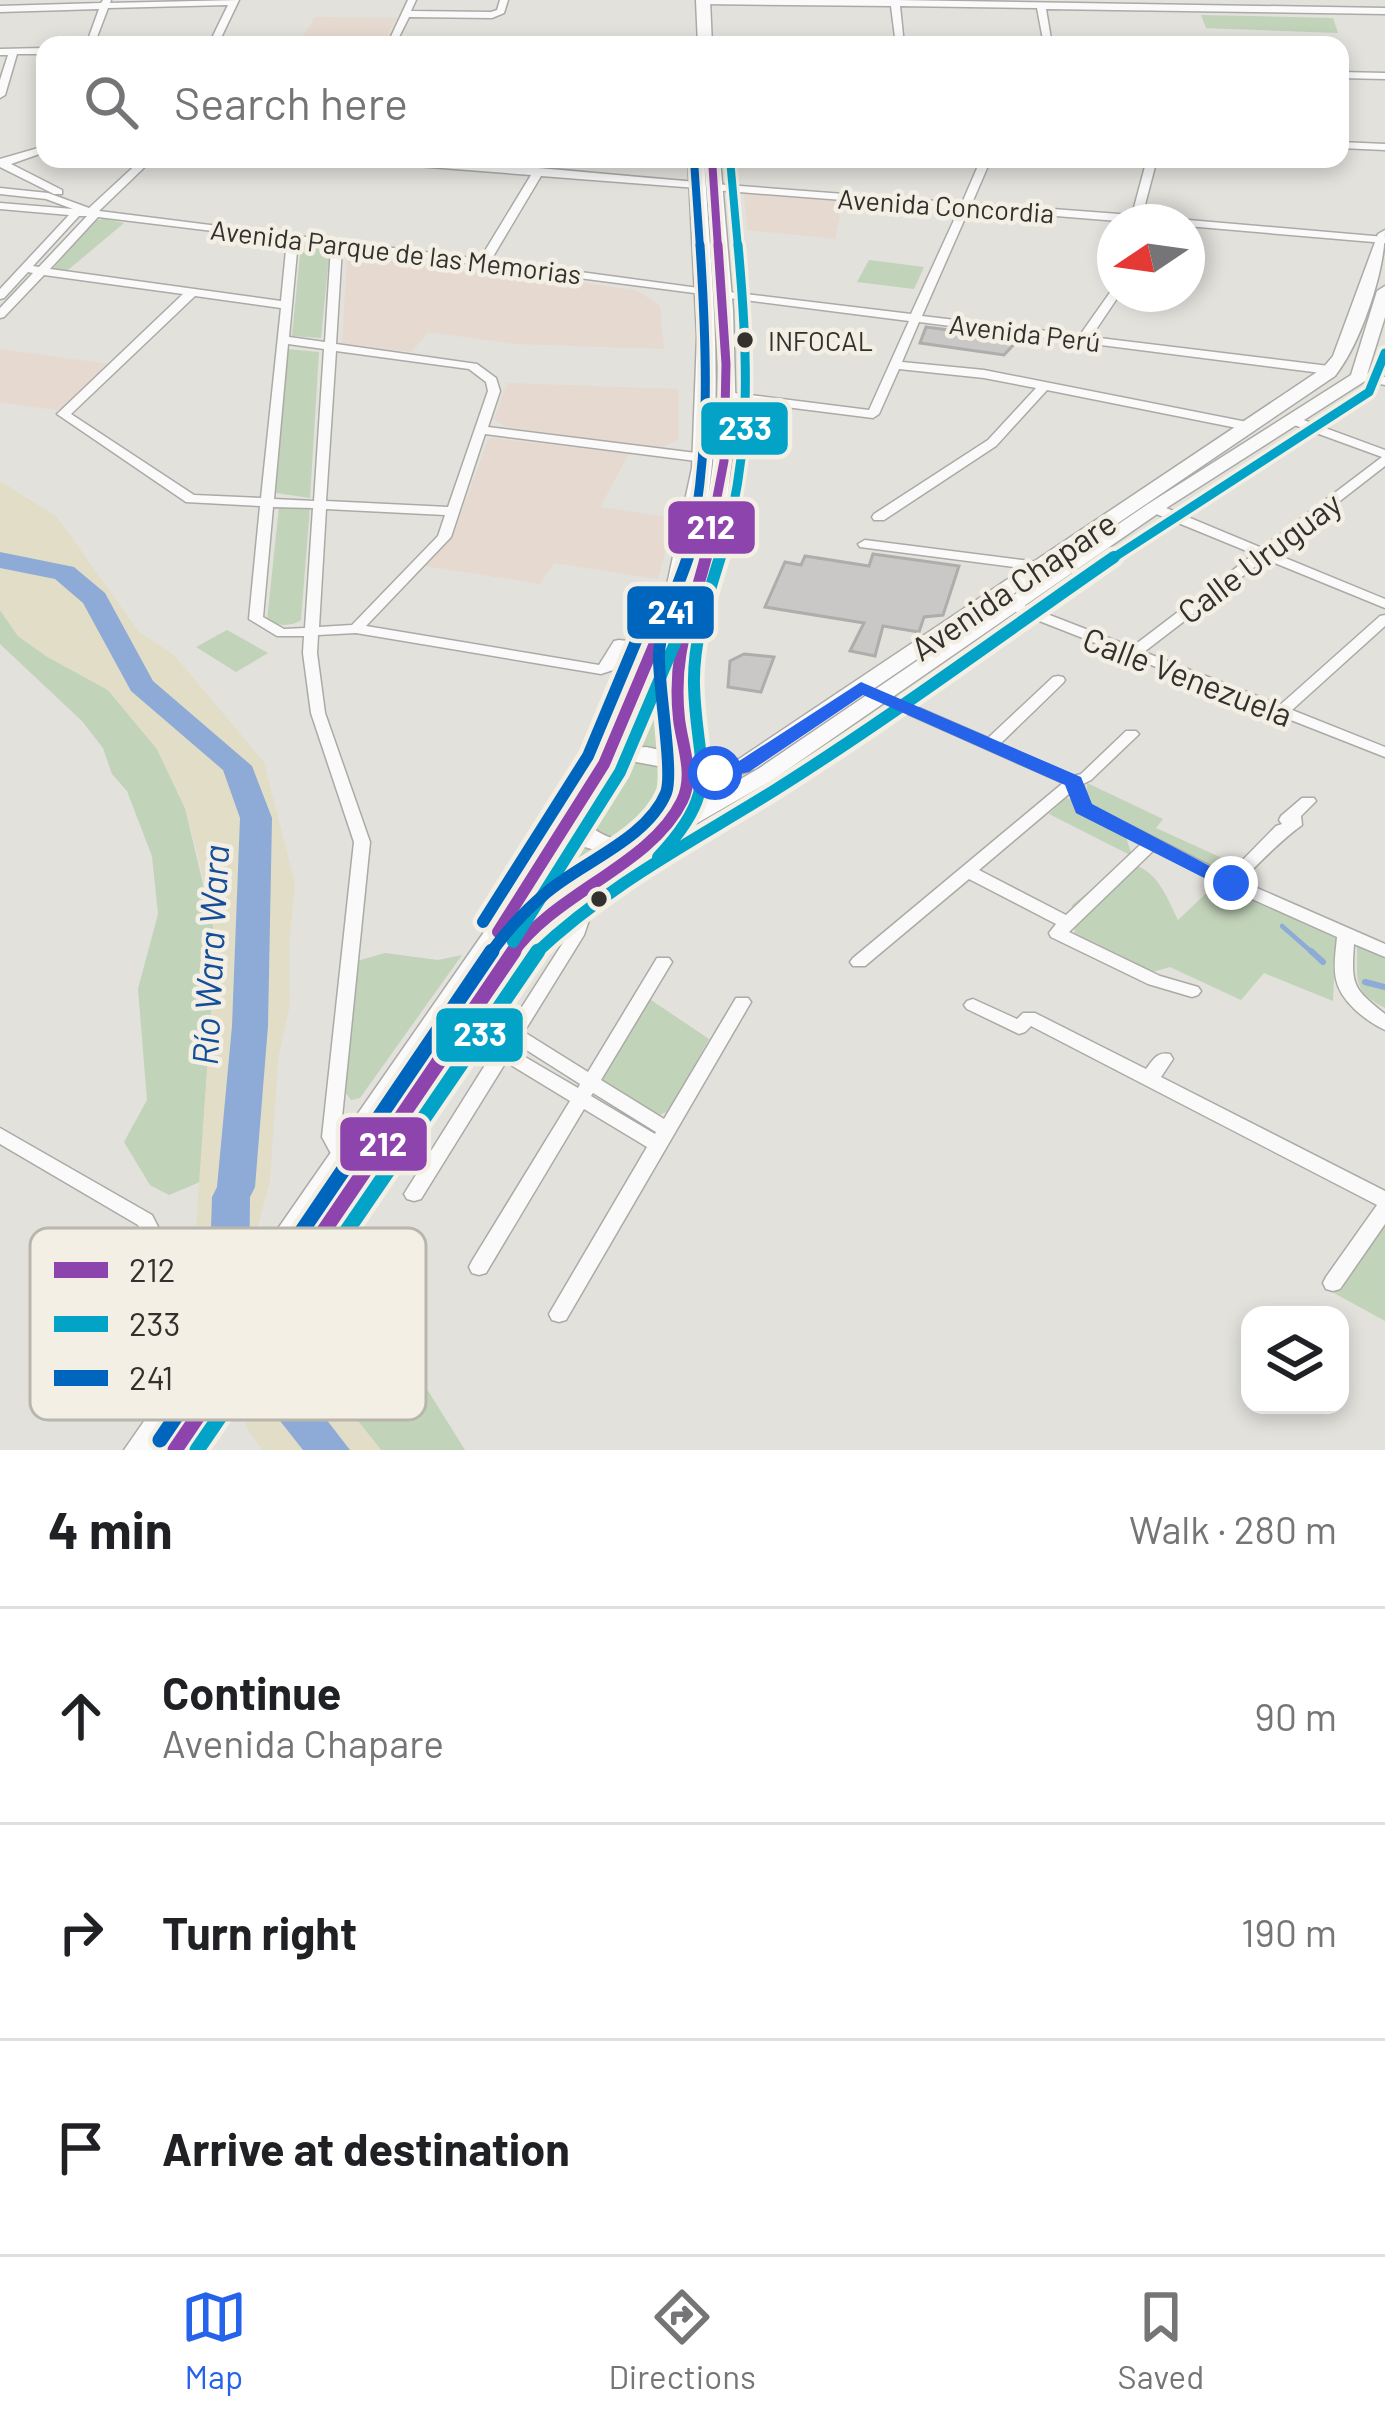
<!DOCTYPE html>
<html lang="en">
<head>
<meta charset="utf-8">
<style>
  body { margin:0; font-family:Barlow,sans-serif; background:#f2f2f2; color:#202124 }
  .controls { position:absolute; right:36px; bottom:36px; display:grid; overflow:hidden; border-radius:24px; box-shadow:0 6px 18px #0003 }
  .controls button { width:108px; height:108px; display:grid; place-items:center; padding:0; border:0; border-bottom:3px solid #e0e0e0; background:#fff; color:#202124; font:60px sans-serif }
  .compass { position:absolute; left:1097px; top:204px; width:108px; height:108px; border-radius:50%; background:#fff; box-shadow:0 6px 18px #0003; rotate:257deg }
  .stop { position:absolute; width:36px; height:36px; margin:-27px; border:9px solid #2563eb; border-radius:50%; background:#fff }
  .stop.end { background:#2563eb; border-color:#fff; box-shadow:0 3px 12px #0008 }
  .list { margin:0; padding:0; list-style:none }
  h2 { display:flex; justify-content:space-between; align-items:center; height:156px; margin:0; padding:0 48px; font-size:51px }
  h2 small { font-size:39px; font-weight:400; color:#757577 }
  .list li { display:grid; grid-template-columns:78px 1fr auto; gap:36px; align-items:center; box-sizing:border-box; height:216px; padding:0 48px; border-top:3px solid #e0e0e0 }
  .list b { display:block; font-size:45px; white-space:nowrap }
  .list p { margin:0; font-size:39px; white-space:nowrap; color:#757577 }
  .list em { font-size:39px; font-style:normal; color:#757577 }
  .icon { flex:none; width:66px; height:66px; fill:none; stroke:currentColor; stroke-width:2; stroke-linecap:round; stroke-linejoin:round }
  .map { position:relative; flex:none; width:1385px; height:1450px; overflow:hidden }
  .search { position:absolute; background:#fff; box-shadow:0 6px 18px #0003; left:36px; right:36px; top:36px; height:132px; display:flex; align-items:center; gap:30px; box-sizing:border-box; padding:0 42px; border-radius:24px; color:#757577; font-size:45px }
  .sheet { height:804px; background:#fff }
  nav { display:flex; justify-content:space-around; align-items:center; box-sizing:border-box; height:168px; border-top:3px solid #e0e0e0; background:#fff; font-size:33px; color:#757577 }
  nav a { display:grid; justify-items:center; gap:6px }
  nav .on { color:#2563eb }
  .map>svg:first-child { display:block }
</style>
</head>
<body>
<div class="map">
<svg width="1385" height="1450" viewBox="0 0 1385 1450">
  <rect width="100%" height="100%" fill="#e2e1dc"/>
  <g fill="#e6d9d0">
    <path d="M315,17L397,18L381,45L300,42Z"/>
    <path d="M744,193L843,201L835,239L747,230Z"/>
    <path d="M363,254L636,290L660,306L664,349L515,344L429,332L411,352L342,343L347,259Z"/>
    <path d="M0,349L110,364L64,407L55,410L0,402Z"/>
    <path d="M507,383L679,389L678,440L660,448L506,427L494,419Z"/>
    <path d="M493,438L629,454L600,507L674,518L658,579L554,563L540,584L425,566L453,536L488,440Z"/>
  </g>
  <g fill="#c1d3b9">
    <path d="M1201,15L1333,18L1338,33L1206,28Z"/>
    <path d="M104,219L124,223L68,270L53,269L92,221Z"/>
    <path d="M301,244L330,247L321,338L292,336Z"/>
    <path d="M869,260L924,267L914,289L857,282Z"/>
    <path d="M286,349L319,352L310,498L276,493Z"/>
    <path d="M310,506L301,620C291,627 277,626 267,620L279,507Z"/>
    <path d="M0,610L18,636L46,656L108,690L157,749L185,808L216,939L200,1182L169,1195L150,1185L124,1142L147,1100L138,989L158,914L152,856L127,791L112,774L103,748L82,721L0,644Z"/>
    <path d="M227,630L268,653L236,672L196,647Z"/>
    <path d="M656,673L663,674L676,756L661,749L626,748Z"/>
    <path d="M626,761L666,765C682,791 655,842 622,842C614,842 601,835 593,833L588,818L613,771Z"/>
    <path d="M1087,783L1163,819L1156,828L1233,863L1219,869L1098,811L1087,800Z"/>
    <path d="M1066,798L1073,800L1081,813L1126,837L1132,856L1049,814Z"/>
    <path d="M572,836L591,850L610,855L540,906L483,971Z"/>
    <path d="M1126,862C1158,869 1166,896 1178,920L1218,882L1336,937L1333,1001L1264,973L1241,1000L1170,967L1149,973L1075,936L1072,905Z"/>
    <path d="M1357,945L1385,959V1008C1351,991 1358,980 1357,945Z"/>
    <path d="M385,953L438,960L462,955L360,1098L351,1100L346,1093L354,962Z"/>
    <path d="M648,998L709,1039L669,1111L654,1117L601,1083V1077Z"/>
    <path d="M1385,1218V1321L1334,1293Z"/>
    <path d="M317,1279L370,1298L465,1450H381L319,1372L287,1320Z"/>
  </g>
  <path fill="#e2ddc6" d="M0,481L57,517L139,632L174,655L264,762L295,884L289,944L290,1004L278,1059L270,1181L248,1262L319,1372L381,1450H263L249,1432L192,1284L216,939L199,859L185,808L157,749L108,690L46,656L18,636L0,610Z"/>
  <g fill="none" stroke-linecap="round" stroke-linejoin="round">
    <path stroke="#8dabd6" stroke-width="4.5" d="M1282,926L1314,954"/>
    <g stroke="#8dabd6" stroke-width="6">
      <path d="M1311,951L1323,962"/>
      <path d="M1365,982L1385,987"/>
    </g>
    <path fill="#8dabd6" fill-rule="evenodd" d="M0,552L74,567L105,593L153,681L252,766L272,818L268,1026L255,1187L250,1197L249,1290L278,1357L350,1450H303L247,1379L209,1290L212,1197L217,1187L232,1026L240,818L223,770L131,691L83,603L55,579L0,568Z"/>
  </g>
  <g fill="#cac8c7" stroke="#afadac" stroke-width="3">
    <path d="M926,327L1019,339L1004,355L920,343Z"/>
    <path d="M873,554L959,566L943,615L924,617L919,632L883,626L875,656L850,651L864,623L765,607L785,562L801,565L805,556L869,566Z"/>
    <path d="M744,654L774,657L761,692L728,687L730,661Z"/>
  </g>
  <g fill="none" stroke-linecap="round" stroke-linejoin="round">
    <g stroke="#acaaa6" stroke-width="3">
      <g id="minor">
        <path d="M103,0H111L110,3L239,0L219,42H259L263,45H192L196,42H210L228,5L108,8L94,45H86L99,9L0,12V6L101,3Z"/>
        <path d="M408,0H416L411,11L491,12L497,10L500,0H508L504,13L492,18L409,17L395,45H387Z"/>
        <path d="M699,0H895L1385,8V14L1046,9L1052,45H1044L1037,8L900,6L904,45H896L891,6L703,4Z"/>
        <path d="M45,48V54H17L5,95L0,98V80L8,55H0V49Z"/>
        <path d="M1340,72L1385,73V79L1340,78Z"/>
        <path d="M1340,142L1385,144V150L1340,148Z"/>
        <path d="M45,146V152L11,164L62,190V194H54L0,167V159Z"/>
        <path d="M142,159H153L99,211L480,259L531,175L365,162L360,159C472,159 585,173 697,182L702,185L697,188L541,176L491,260L706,289L708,291L702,294L342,247L336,344L477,364L496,378L500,391L488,427L704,454L710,458L704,462L485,434L451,537L366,626L599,665L614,641L619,640L659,645L661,648L659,651L624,649L613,670L601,674L356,633L318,635L317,653L325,713L370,842L340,1137L351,1156L349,1161L342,1163L335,1161L322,1137L354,842L311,713L303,653L304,636H277L249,619L260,506L186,502L57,414L183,294L44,275L4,317L0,318V308L33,273L28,272L4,298L0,299V289L69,215L0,209V203L73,209L46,199L0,194V188L48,193L89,208ZM79,216H87L39,267L33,266ZM98,217L287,240L281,301L50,269ZM298,241L331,246L325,342L289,337ZM195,296L281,308L261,498L194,495L71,414ZM288,344L324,349L314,501L274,499ZM336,351L469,369L486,382L488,391L448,507L326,501ZM273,507L313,508L305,628L284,629L263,617ZM326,509L445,515L438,536L352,625L319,627Z"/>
        <path d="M981,159H991L972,203L1132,215L1147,159H1157L1142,216L1385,237V243L1187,226V222H1130L969,209L922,316L1080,335L1111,291L1115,290V294H1120L1091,337L1329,366L1335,370L1329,374L919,322L902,362L984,370L1247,422L1253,426L1247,430L1047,390L996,446L884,520H874L872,517L874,514L988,440L1036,388L984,378L899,369L879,414L873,418L722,399L720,396L726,392L869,410L909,321L721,297L715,294L721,291L911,314L959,209L714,190L709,187L714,184L962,203Z"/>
        <path d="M1360,372L1385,377V385L1356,379L1354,376Z"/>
        <path d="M1290,415L1385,450V466L1273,553L1385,599V608L1265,559L1144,652L1280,705L1380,616L1385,615V626L1292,710L1385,747V757L996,604L994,601L996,598H1006L1132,647L1254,554L1149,511L1147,508L1149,505H1159L1262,548L1382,457L1286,422L1284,419Z"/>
        <path d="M865,540L1038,562L1045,566L1038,570L860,547L858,544Z"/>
        <path d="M1058,676L1063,677L1065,680L1063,683L1000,744L1074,776L1081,774L1126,731H1136L1139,734L1136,737L1091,780L1083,784L1090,805L1228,875L1276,826L1282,824L1279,820L1281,816L1302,798H1314L1316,801L1301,816L1302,825C1280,841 1261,861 1241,881L1385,944V957L1354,944C1351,986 1353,988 1385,1014V1030C1366,1021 1340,1001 1336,979C1333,965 1336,950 1337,937L1225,887L1154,850L1069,932L1160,976L1198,987L1201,991L1198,995L1192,997L1148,984L1051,937L1049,933L1056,924L969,879L865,966H853L850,962L853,958L1063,783L865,695L863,692L865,689H875L988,738L1053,677ZM1070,793L1077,812L1141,844L1066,915L979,870Z"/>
        <path d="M594,876L602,881L584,935L524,1032L588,1072L657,958H669L672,962L601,1080L664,1119L736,998H748L751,1002L566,1320L559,1322L552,1320L549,1314L647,1147L584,1109L486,1273L479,1275L472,1273L469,1267L472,1261L570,1101L506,1062L421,1199L414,1201L407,1199L404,1194L492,1054L454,1030L451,1026L454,1022H466L500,1042L504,1036L466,1012L463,1008L466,1004H478L511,1024L568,935L586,881ZM517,1044L580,1084L578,1088L513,1050ZM593,1093L656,1132L655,1134L591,1096Z"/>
        <path d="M973,999L1017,1019L1023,1013H1035L1146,1069C1153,1060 1157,1051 1170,1054L1173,1059L1161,1077L1385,1191V1224L1340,1289L1333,1291L1326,1289L1323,1283L1326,1277L1377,1205L1031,1026L1025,1032L1019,1034L967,1009L964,1005L967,1001Z"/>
        <path d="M0,1128L152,1215L174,1258L210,1363L207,1369L200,1372L193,1369L190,1363L154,1258L138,1225L0,1144Z"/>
      </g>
    </g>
    <g stroke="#acaaa6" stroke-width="3">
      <g id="major">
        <path d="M1385,230C1385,271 1361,343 1335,376L755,769L723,780L680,776L677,771L680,766H721L739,759L1323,368L1333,356L1378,234Z"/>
        <path d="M1385,286V317L1365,381L1160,512L774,779L666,841H650L647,836L650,831L758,769L1148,504L1351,375L1377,291Z"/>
      </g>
    </g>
    <g stroke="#acaaa6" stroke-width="3">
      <g id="highway">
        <path d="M696,0H710L712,45H698Z"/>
        <path d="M688,159H704C711,272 724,385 708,498C728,386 713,271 704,159H720L733,310L736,424L725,519L688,656L700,766L694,805L678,831L568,912L530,950L194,1450H124L516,886L599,748L636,672L665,594L692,468L697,336ZM664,656L674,753L646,747L623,749ZM636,762L674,769C674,810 638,861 594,829L589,811L611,770ZM573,836L585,847L611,855L550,900L510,936L344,1177Z"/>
      </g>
    </g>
    <use href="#minor" fill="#fbfafa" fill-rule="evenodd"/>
    <use href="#major" fill="#fbfafa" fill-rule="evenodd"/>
    <use href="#highway" fill="#fbfafa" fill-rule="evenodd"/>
    <g stroke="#f3efe5" stroke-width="14">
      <path id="bus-1-far3" d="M712,159L718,248"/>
    </g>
    <g stroke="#f3efe5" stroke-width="16">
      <path id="bus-1-far2" d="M705,560L724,461L726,364L718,245"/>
    </g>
    <g stroke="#f3efe5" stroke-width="21">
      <g id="bus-1-far1">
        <path d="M498,932L604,764L664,622"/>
        <path d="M512,954C554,893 651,865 682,801C695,775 682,745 679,719C672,653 690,619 706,557"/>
      </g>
    </g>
    <g stroke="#f3efe5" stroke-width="24">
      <path id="bus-1" d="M175,1450L514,951"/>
    </g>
    <g stroke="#f3efe5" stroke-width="14">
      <path id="bus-2-far3" d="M730,159L738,248"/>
    </g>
    <g stroke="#f3efe5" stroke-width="16">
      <g id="bus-2-far2">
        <path d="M719,560C753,457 748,353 738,245"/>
        <path d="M1110,560L1369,392L1385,353"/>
      </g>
    </g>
    <g stroke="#f3efe5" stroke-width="21">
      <g id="bus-2-far1">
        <path d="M658,857C724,787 696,768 694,685C693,641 707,599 720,557"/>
        <path d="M513,942L620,772L681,629"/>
        <path d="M535,954C609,884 690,843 775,790C891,717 1001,635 1114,557"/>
      </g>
    </g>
    <g stroke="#f3efe5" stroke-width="24">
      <path id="bus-2" d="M197,1450L538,951"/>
    </g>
    <g stroke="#f3efe5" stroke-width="14">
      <path id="bus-3-far3" d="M694,160L700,248"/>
    </g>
    <g stroke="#f3efe5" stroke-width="16">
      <path id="bus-3-far2" d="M687,560C711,455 707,353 700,245"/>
    </g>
    <g stroke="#f3efe5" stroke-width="21">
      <g id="bus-3-far1">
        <path d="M483,922L588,756L647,615"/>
        <path d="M490,954C506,931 525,911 546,893C582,862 647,839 666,793C674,773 658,686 659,655C660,624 678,587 688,557"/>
      </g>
    </g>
    <g stroke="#f3efe5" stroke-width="24">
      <path id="bus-3" d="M160,1440L492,951"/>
    </g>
    <use href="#bus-1-far3" stroke="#8e44ad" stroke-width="8"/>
    <use href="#bus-1-far2" stroke="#8e44ad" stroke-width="9"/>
    <use href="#bus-1-far1" stroke="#8e44ad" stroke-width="12"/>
    <use href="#bus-1" stroke="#8e44ad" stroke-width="15"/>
    <use href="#bus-2-far3" stroke="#02a3c6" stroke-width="8"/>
    <use href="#bus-2-far2" stroke="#02a3c6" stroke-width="9"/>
    <use href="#bus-2-far1" stroke="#02a3c6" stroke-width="12"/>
    <use href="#bus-2" stroke="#02a3c6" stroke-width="15"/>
    <use href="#bus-3-far3" stroke="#0065bd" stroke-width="8"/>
    <use href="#bus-3-far2" stroke="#0065bd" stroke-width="9"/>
    <use href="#bus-3-far1" stroke="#0065bd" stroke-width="12"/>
    <use href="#bus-3" stroke="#0065bd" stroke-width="15"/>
  </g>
  <path fill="#2563eb" d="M861,682L1081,777L1092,804L1242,883L1239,888H1224L1076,813L1065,785L863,695L749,772L715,779L705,773L736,763Z"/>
  <g fill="#32312d" stroke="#f3efe5" stroke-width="4.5">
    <circle cx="745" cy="340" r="10"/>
    <circle cx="599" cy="899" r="10"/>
  </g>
  <g text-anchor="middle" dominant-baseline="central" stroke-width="9" stroke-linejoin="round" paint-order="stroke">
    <g font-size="27" fill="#32312d" stroke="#f3efe5">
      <text transform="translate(946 205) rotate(4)">Avenida Concordia</text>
      <text transform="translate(396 251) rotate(7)">Avenida Parque de las Memorias</text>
      <text transform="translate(1025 332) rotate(7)">Avenida Perú</text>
    </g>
    <g font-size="27" fill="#32312d" stroke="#f3efe5" text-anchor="start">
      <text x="768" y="340">INFOCAL</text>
    </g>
    <g font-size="33" fill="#32312d" stroke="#f3efe5">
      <text transform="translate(1259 557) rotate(-37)">Calle Uruguay</text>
      <text transform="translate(1013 585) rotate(-34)">Avenida Chapare</text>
      <text transform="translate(1188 676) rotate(21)">Calle Venezuela</text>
    </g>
    <g font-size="36" font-style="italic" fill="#144d99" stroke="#f3efe5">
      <text transform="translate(209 955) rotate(-87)">Río Wara Wara</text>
    </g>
  </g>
  <rect x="30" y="1228" width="396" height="192" rx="18" fill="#f3efe5" stroke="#b9b6ae" stroke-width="3"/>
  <rect x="54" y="1262" width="54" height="16" fill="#8e44ad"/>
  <rect x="54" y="1316" width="54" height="16" fill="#02a3c6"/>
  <rect x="54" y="1370" width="54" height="16" fill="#0065bd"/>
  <g font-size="33" fill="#32312d">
    <text x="129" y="1282">212</text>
    <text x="129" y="1336">233</text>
    <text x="129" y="1390">241</text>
  </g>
  <g stroke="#f3efe5" stroke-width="4.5">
    <rect x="699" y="400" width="91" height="57" rx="12" fill="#02a3c6"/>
    <rect x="666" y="499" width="91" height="57" rx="12" fill="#8e44ad"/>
    <rect x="625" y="584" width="91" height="57" rx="12" fill="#0065bd"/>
    <rect x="434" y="1006" width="91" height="58" rx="12" fill="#02a3c6"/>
    <rect x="338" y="1115" width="91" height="58" rx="12" fill="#8e44ad"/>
  </g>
  <g font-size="33" text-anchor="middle" font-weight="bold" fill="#fff">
    <text x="745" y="440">233</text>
    <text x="711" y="539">212</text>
    <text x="671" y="624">241</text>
    <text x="480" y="1046">233</text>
    <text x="383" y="1156">212</text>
  </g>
</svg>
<div class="controls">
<button><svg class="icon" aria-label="layers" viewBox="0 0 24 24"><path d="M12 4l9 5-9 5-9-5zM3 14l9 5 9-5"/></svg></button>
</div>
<svg class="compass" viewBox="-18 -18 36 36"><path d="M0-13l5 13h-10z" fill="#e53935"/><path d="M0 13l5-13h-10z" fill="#757577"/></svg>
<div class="stop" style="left:715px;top:773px"></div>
<div class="stop end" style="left:1231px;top:883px"></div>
<div class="search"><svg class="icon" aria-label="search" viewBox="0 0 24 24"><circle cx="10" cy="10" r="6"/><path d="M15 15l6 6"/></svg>Search here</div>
</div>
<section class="sheet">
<h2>4 min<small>Walk · 280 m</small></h2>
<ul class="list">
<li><svg class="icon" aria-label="ahead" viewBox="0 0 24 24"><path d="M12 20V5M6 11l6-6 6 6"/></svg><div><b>Continue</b><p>Avenida Chapare</p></div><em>90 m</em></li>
<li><svg class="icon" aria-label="right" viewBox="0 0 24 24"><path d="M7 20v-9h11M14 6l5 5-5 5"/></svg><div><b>Turn right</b></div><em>190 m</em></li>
<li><svg class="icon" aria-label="arrive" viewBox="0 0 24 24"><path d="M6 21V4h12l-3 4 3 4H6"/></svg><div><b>Arrive at destination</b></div></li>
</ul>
</section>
<nav>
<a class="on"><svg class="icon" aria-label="map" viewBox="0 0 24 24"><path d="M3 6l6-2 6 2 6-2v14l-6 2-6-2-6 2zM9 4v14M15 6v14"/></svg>Map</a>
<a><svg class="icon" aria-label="directions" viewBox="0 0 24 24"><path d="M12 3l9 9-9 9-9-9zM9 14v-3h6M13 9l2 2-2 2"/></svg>Directions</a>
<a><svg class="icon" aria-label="saved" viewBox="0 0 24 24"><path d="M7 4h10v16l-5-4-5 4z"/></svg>Saved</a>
</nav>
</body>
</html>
